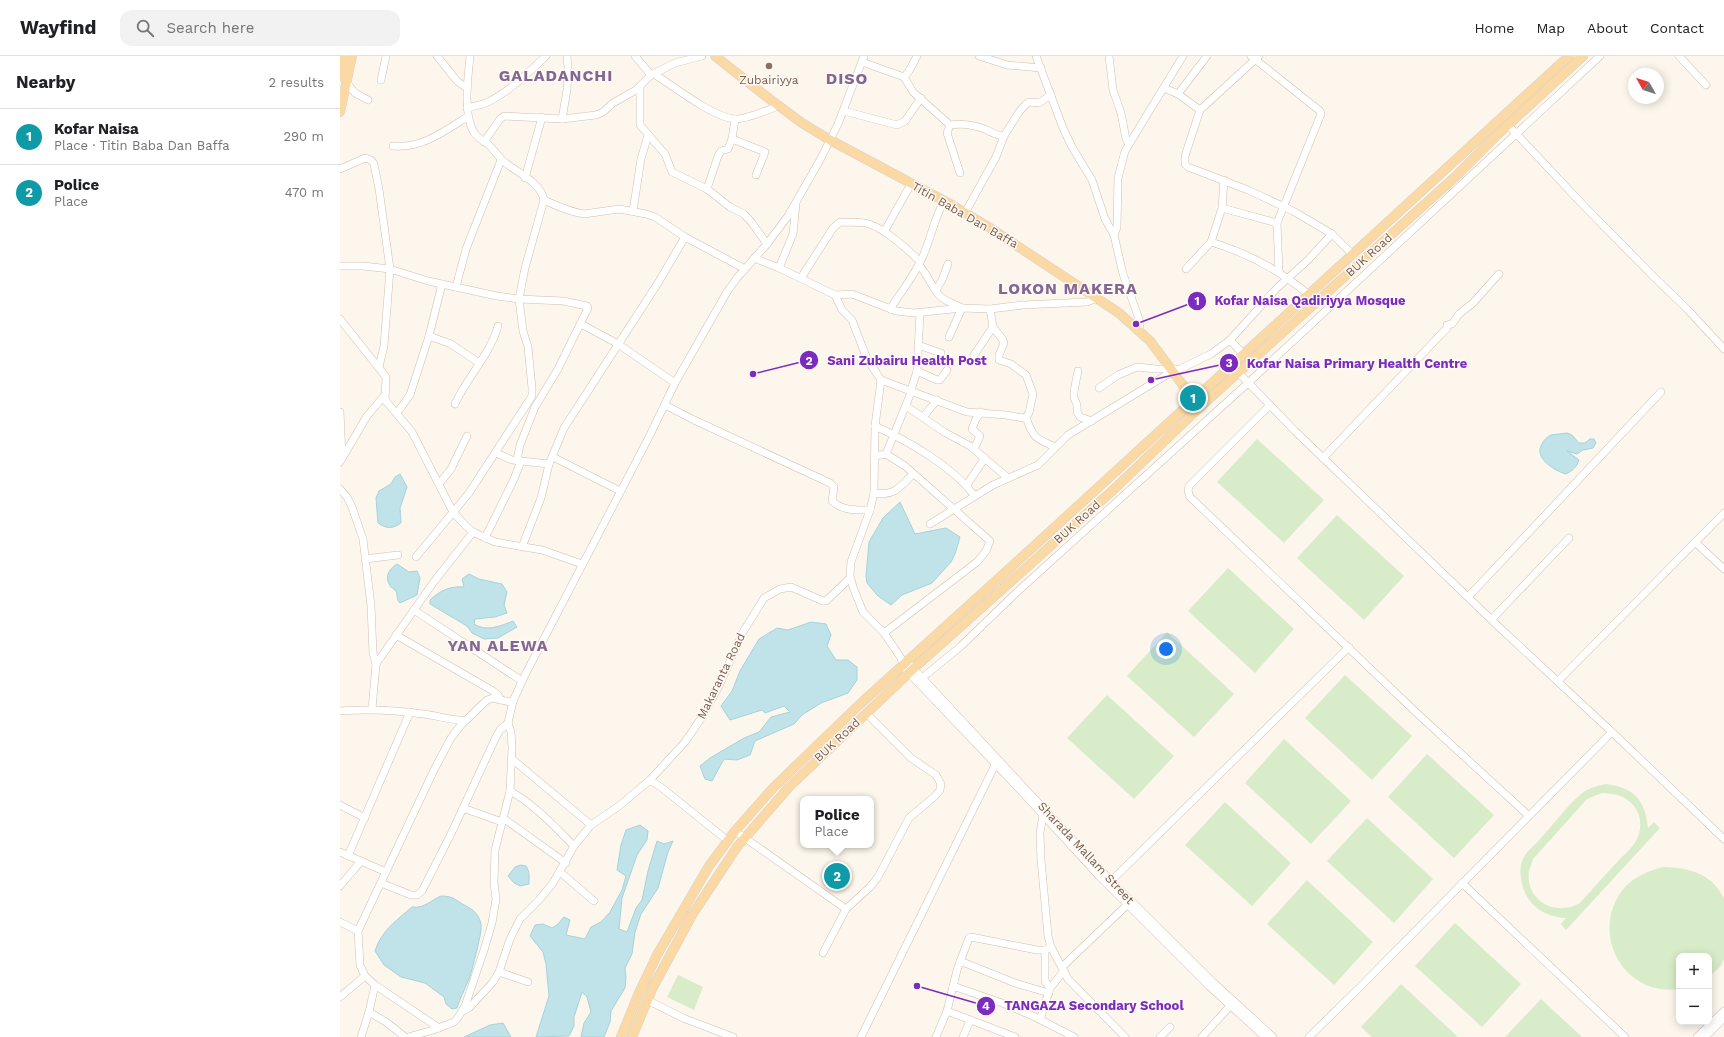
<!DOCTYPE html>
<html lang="en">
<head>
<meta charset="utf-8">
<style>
  body { margin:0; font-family:"Work Sans",sans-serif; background:#f2f2f2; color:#202124 }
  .controls { position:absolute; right:12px; bottom:12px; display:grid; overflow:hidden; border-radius:8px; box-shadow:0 2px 10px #0003 }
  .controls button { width:36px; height:36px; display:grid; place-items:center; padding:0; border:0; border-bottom:1px solid #e0e0e0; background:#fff; color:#202124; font:20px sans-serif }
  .compass { position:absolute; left:1288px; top:12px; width:36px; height:36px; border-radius:50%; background:#fff; box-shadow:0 2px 10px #0003; rotate:309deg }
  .you { position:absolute; left:826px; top:593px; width:14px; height:14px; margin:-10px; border:3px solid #fff; border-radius:50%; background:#1a73e8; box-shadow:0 0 0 6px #1a73e833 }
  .badge { display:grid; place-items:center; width:26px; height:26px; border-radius:50%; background:#e76f51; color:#fff; font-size:13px; font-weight:700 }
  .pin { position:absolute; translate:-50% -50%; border:2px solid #fff; box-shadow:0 1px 4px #0006 }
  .popup { position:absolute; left:460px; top:740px; width:74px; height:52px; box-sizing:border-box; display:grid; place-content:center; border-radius:8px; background:#fff; filter:drop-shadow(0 1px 3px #0005); font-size:13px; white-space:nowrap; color:#757577 }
  .popup b { font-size:15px; color:#202124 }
  .popup::after { content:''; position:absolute; left:50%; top:100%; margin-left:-8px; border:8px solid transparent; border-top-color:#fff }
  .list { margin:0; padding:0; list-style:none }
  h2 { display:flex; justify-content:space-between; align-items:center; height:52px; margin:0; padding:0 16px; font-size:17px }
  h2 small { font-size:13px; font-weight:400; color:#757577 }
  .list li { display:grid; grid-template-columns:26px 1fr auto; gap:12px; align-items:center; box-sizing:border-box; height:56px; padding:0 16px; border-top:1px solid #e0e0e0 }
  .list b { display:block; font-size:15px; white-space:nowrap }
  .list p { margin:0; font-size:13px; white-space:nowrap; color:#757577 }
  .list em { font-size:13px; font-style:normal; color:#757577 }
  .icon { flex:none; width:22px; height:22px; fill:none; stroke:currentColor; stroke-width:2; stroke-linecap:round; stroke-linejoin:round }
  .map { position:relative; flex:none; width:1384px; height:981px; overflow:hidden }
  header { display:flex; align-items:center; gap:24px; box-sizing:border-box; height:56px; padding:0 20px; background:#fff; border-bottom:1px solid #e0e0e0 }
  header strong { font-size:19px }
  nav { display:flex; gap:22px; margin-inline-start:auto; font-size:14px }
  .search { width:280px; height:36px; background:#f2f2f2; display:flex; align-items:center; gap:10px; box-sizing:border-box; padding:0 14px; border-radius:12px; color:#757577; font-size:15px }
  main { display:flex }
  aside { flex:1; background:#fff }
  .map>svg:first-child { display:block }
</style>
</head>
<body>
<header>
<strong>Wayfind</strong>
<div class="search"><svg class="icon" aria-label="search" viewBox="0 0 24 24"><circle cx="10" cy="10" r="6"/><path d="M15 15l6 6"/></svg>Search here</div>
<nav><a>Home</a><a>Map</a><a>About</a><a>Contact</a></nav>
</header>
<main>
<aside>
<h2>Nearby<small>2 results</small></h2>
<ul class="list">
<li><span class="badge" style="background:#0f9aa8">1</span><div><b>Kofar Naisa</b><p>Place · Titin Baba Dan Baffa</p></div><em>290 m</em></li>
<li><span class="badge" style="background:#0f9aa8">2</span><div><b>Police</b><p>Place</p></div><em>470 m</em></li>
</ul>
</aside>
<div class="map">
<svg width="1384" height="981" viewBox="0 0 1384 981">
  <rect width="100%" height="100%" fill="#fdf6ec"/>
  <g fill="#d8ecc9" fill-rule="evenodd">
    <path d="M917,383L984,444L944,487L877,426Z"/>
    <path d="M997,459L1064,520L1024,564L957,502Z"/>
    <path d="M888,512L954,573L915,617L848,555Z"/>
    <path d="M827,576L894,638L854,681L787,620Z"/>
    <path d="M1005,619L1072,680L1032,724L965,662Z"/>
    <path d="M767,639L834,700L794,743L727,682Z"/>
    <path d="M944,683L1011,745L971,788L905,727Z"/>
    <path d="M1087,698L1154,759L1114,802L1048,741Z"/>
    <path d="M1266,728C1294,732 1305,743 1308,772L1314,766L1320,772L1226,874L1221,868L1226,862C1202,861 1184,847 1181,822C1180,816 1180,807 1184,801C1187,795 1195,789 1200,783C1213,769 1226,751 1241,738C1248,732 1257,730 1266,728ZM1262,737C1275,737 1286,740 1294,750C1302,760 1302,774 1296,785C1292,792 1285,798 1280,803C1266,818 1253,832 1240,847C1216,861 1185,845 1189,815C1190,811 1192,807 1193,803L1247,743Z"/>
    <path d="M885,746L951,807L912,850L845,789Z"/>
    <path d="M1027,762L1093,823L1054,867L987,805Z"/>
    <path d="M1323,811C1349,812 1370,816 1384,842V903L1381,910L1369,921V900H1339V933C1282,941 1248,874 1285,831C1295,820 1309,815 1323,811Z"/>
    <path d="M967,824L1033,886L994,929L927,868Z"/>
    <path d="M1115,867L1181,928L1142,971L1075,910Z"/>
    <path d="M338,919L363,931L354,954L327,941Z"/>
    <path d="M1061,928L1118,981H1032L1021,971Z"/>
    <path d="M1201,943L1242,981H1165Z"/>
  </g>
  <g fill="#bfe3e8" stroke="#a5d3da">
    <path d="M1227,377L1232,379L1239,387H1245L1250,383H1254L1256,387L1253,392L1243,394L1237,398L1227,395L1239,404C1237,411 1232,415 1226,418C1214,415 1193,401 1202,388C1203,385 1208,380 1211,379C1216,378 1222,378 1227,377Z"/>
    <path d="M60,418L67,431L60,452L61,467C52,473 47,473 38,467L36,442L39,435L51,428L55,421Z"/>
    <path d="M560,446L575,478L606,472L620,481L615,498L611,506L592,527L562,539L551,549L538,540L527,527L526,520L529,486L543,462Z"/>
    <path d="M57,508L69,516L77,515L80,522L77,539L60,547C56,543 58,540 56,535C55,534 53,533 51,531C44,521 48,514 57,508Z"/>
    <path d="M129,518L139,523L162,528L167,536L164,549L167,557L155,561L135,563L134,568C147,576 160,570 173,565L177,571L158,582L144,583L132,577L127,570L90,548V544C101,534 110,530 124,531L122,523Z"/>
    <path d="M471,566L486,568L491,579L487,590L496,604H508L517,611V624L508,637L481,647L462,659L454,668L415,685L410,699L397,704L384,703L372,725L365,723L360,710L370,702L404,682L419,676L431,661L450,656L444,650L425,657L422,654L390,664L381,650L392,635L400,615L419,583L437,572L448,574Z"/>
    <path d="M300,769L308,775L307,784L297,799L282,842L279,873L287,876L296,852L302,844L308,815L317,785L324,788L333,785L328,796L318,832L301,858L295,876L292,898L285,912L286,922L285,932L271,955L270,966L264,981H241L244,967L251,956L247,941L242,936L234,961V970L229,980L196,981L209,940L206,908L203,896L190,880L195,869L203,868L212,872L218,868L224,861L230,864L226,879L245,883L251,871L261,866L270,856L282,834L286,820L277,814L281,789L286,774Z"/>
    <path d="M181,809L186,810C190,816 189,821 189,828L180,830L174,827L168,820L175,811Z"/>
    <path d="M101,840C115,840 116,845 126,850C134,854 139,859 141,868C142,875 139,883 138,890C135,901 133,912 129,923C125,933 120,942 117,952L112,953L106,948L104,941L85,927L61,921L44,909L35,895C41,875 57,864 72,851C84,853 91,844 101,840Z"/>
    <path d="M163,967L171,981H124L150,969Z"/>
  </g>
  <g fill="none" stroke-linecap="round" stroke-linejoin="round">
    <g stroke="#d1beb0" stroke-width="8">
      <g id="minor">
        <path d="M97,0L117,25L127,32"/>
        <path d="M130,0C128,22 123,55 133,75C136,82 143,84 149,89C154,94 158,100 163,105C176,116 201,126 204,144C217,150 230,156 244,158L279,153L306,158L315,161L345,181L405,213"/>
        <path d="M295,0L311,19"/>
        <path d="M639,0L667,9L701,12"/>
        <path d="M696,0L723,72L732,91L752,124L765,163L774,179L783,218L799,263L800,275"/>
        <path d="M769,0L773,34L781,57L786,83L788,87"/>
        <path d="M911,0L980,55L981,58L937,167L939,216"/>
        <path d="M919,0L860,54L845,100V108L848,111L908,134L953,155L992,178L1012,198"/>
        <path d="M1339,0L1366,29"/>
        <path d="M522,6L564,21L573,36L610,69"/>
        <path d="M314,18C335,31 371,60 394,63C405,64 428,54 438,50"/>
        <path d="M564,21L569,15L577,0"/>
        <path d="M41,24L46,0"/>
        <path d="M7,27L15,37L28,44"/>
        <path d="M300,31V69L325,98L332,116L367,133L390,151L404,158L412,167L427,188"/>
        <path d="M824,32L838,38L860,54"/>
        <path d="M838,38L867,0"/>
        <path d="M127,52C134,50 142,49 148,46C170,35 188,17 206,0"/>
        <path d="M504,55L557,69L565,65L581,42"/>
        <path d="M222,63L227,34L228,11L227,0"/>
        <path d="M610,69C622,67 635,69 647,74C653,77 657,80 664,80"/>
        <path d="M610,69L607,77L620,117"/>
        <path d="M1168,69L1245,151L1315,222L1348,254L1384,293"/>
        <path d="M392,83L425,96L416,119"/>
        <path d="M144,86L160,63L164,60L222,63L256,59L263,56L273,47L296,34L311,19L335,7L362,0"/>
        <path d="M53,90C81,93 105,75 127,61"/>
        <path d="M0,113L25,102L31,104L34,108L39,133L50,213L44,290L39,311"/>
        <path d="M185,122L202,61"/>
        <path d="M367,133L378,100L381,95L388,93L392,83L395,63"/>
        <path d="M882,152L937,167"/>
        <path d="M293,155L301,103L308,79"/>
        <path d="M625,157L656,101L664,80L679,56L686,48L689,46L699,47L711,39"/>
        <path d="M544,176L571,128"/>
        <path d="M774,179L777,171L778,122L785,95L843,0"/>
        <path d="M871,186C907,197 941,215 969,239"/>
        <path d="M414,202L439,212L495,239L502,254L512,264L527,303L541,324L535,370L534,437L530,454L511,506L510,519L513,531L523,556L544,577L561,602L563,609L569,617L684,738L759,820L869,930L925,981"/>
        <path d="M579,209C587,218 591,229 598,238C604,246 614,247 622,252L609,281"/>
        <path d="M0,210H23L50,213L88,225L157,240L179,243L223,245L247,250L248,252L218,313L195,351L180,389L177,404"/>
        <path d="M439,212L453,178L456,148"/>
        <path d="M846,213L871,186L882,152L884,124"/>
        <path d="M461,222L493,172L500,166C509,167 520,165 529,168C545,173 569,194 580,206"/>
        <path d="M116,231L126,193L161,104"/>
        <path d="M596,234L602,224L608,208"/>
        <path d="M495,239L512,238L556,255L574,257L622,252L650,253L683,249L747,246L757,242"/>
        <path d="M550,253C561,236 575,219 583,200C591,182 594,163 604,145"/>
        <path d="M650,253L653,271L663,284L664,287L659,299V304L671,308L686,319L693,338L689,357L686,361C693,382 695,382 715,391"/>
        <path d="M0,263L46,321L45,344L72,376L113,456L126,470L133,476L155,486L202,494L242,508"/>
        <path d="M241,268L278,288L335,327"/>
        <path d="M89,280L111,288L139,307"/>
        <path d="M890,284L903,298"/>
        <path d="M578,289L601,297"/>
        <path d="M634,299L653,271"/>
        <path d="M895,313L955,375L1160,572L1272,676L1384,783"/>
        <path d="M577,315L597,324H600L607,314"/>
        <path d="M738,315C737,321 733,336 734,341C736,349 738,346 737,356L740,361L752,365"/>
        <path d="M541,324L627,356L666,359L683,362L686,361"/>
        <path d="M759,332L778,319L797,311L816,313H840L871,298L890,284L937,232L968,204L992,178"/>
        <path d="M571,334L577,315L580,257"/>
        <path d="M115,348C127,321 150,299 158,270"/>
        <path d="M325,349L354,364L490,427L494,431L492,445C502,455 517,454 530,454"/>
        <path d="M566,350L604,376L630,390L668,422"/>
        <path d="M929,350L849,430L848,435L850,441L1080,660L1189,760"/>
        <path d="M0,356L2,401"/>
        <path d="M57,357L70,339L89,280L102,228"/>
        <path d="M583,361L597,344"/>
        <path d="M535,370C568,385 612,410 634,439"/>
        <path d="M634,393L640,380L632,373L636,363L641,356"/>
        <path d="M156,397L172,404L209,408"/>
        <path d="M546,398L572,334"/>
        <path d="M535,400L546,398L565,410L650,485L646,495L637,506L544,577"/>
        <path d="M213,401L280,435"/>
        <path d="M983,402L1107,272V269L1112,268L1119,258L1133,247L1159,218"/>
        <path d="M0,406L27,360L44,340"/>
        <path d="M99,428L111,413L127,380"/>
        <path d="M626,430L645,402"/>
        <path d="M0,433L7,441L12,451L23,483L31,550L33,597L36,608L32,653"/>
        <path d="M534,437C555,440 559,432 573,418"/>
        <path d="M590,468L653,429L698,409L728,379L833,315"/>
        <path d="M145,482L174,423L181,405"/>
        <path d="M1355,486L1384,513"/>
        <path d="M182,491L201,442L209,408L224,372L318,227L345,181"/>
        <path d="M76,501L129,437L192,340V332L188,291L183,275L179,243L185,212L204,144"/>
        <path d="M25,503L58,499"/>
        <path d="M1128,541L1321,336"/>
        <path d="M74,554L182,625"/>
        <path d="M1152,563L1229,482"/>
        <path d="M56,579L153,635L158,639L160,644"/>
        <path d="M36,608L93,527L133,476"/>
        <path d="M571,610L773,827L873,926L933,981"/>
        <path d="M582,622L620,591L676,537L908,327L1260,0"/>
        <path d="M1218,625L1384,457"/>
        <path d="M0,655C28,653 55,654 83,658C95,659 117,666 126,664"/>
        <path d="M172,703L251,769"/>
        <path d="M310,724L322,732L388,785"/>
        <path d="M170,735C194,748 215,771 234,790"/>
        <path d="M0,749L25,762"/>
        <path d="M123,752L162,766"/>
        <path d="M705,757L703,759L700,777L701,804L708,880L711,891L728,923L785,981"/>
        <path d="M163,762L226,807"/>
        <path d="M395,775L506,853"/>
        <path d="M0,796L46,816"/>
        <path d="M8,800L70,656"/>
        <path d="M220,816L254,845"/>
        <path d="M771,825L1009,591"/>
        <path d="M41,827L71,839H77L82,835L111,778L156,681L160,674L168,667L173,645L185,619L310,379L335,327L387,236L397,222L427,188L448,160L480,104L498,68L524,0"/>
        <path d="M1122,827L1285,981"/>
        <path d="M0,830L21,805"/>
        <path d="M0,866L18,875"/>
        <path d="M705,894V925L710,932"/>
        <path d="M483,897L506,853L530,831L538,821L569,762L594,741L600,734L601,728L596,719L571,702L526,657"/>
        <path d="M620,905L675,927L709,937"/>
        <path d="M722,911L787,849"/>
        <path d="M159,916L188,926"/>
        <path d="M613,930L665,948L695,961L734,981"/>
        <path d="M0,941L25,920"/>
        <path d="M307,944L343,962L393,981"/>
        <path d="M123,955L129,952L153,926L159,916L170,883L180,863L199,844L213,827L234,790L251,769L279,750L310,724L345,686L362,661L379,630L403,576L424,542L440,533L451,531L483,545H486L510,522"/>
        <path d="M607,955L675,981"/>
        <path d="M29,956L46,966L65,981"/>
        <path d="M700,964L710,932L724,915"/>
        <path d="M99,972L35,929L25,920L20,909L18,875L94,714L111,682L121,669L147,644L153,642L170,646L173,645"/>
        <path d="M21,981L29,956L35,929"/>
        <path d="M68,981L93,974L114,966L117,963L125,950L144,894L152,867L156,843L154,826L155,794L170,735L172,692L171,676L168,667"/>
        <path d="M521,981L657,705"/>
        <path d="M596,981L607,955L617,914L629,882L631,881L697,894H705L711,891"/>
        <path d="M623,981L630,965"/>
        <path d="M820,981L830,971"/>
        <path d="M862,981L890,950"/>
        <path d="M969,981L1021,930L1272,676"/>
        <path d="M1357,981L1384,955"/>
        <path d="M1365,981L1384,962"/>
      </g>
    </g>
    <g stroke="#dad1cd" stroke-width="10">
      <g id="major">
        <path d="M375,0L427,41L462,67L490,84L612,149L650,172L779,257L810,285L857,348"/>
        <path d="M0,20L5,0"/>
        <path d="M0,56L12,0"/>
        <path d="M281,981L299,937L317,899L369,810L395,775L434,731L519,649L703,482L1229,0"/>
        <path d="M292,981L313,931L352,859L397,791L449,731L573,613L772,435L860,351L1115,121L1158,78L1243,0"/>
      </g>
    </g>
    <use href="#minor" stroke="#fff" stroke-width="7"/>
    <use href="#major" stroke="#fbd9a5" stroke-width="9"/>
  </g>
  <circle fill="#8d6e63" stroke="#fffaf3" stroke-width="1.5" cx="429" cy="10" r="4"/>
  <g text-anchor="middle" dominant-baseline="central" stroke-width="3" stroke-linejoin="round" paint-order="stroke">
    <g font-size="12" fill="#785e54" stroke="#fffaf3">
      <text x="429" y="24">Zubairiyya</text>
    </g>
    <g font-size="12" fill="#7a5c4d" stroke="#fffaf3">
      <text transform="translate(625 159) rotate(30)">Titin Baba Dan Baffa</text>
      <text transform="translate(1029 199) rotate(-42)">BUK Road</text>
      <text transform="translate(737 466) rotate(-42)">BUK Road</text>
      <text transform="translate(381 620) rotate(-64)">Makaranta Road</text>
      <text transform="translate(497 684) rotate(-43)">BUK Road</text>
      <text transform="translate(746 797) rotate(47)">Sharada Mallam Street</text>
    </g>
    <g font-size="16" font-weight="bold" letter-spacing="1" fill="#846695" stroke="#fffaf3">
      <text x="216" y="19">GALADANCHI</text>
      <text x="507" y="22">DISO</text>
      <text x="728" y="232">LOKON MAKERA</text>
      <text x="158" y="589">YAN ALEWA</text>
    </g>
  </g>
  <path fill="none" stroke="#7b2cbf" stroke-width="1.5" d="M796 268L857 245M413 318L469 304M811 324L889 307M577 930L646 950"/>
  <g fill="#7b2cbf" stroke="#fffaf3" stroke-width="1.5">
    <circle cx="796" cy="268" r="4"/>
    <circle cx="413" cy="318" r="4"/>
    <circle cx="811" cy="324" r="4"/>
    <circle cx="577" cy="930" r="4"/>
    <circle cx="857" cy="245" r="10"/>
    <circle cx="469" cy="304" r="10"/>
    <circle cx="889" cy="307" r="10"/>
    <circle cx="646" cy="950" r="10"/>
  </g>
  <g font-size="12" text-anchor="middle" font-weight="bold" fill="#fff">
    <text x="857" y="249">1</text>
    <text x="469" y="309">2</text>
    <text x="889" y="311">3</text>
    <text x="646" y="954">4</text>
  </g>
  <g font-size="13" text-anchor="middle" font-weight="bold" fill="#7b2cbf" stroke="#fffaf3" stroke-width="3" stroke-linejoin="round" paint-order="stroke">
    <text x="970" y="249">Kofar Naisa Qadiriyya Mosque</text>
    <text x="567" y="309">Sani Zubairu Health Post</text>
    <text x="1017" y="312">Kofar Naisa Primary Health Centre</text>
    <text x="754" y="954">TANGAZA Secondary School</text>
  </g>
</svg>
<div class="controls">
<button>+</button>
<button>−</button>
</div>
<svg class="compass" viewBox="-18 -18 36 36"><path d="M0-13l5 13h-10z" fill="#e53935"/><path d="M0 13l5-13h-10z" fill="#757577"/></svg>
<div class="you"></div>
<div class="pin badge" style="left:853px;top:342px;background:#0f9aa8">1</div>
<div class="pin badge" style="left:497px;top:820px;background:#0f9aa8">2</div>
<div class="popup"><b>Police</b>Place</div>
</div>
</main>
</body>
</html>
